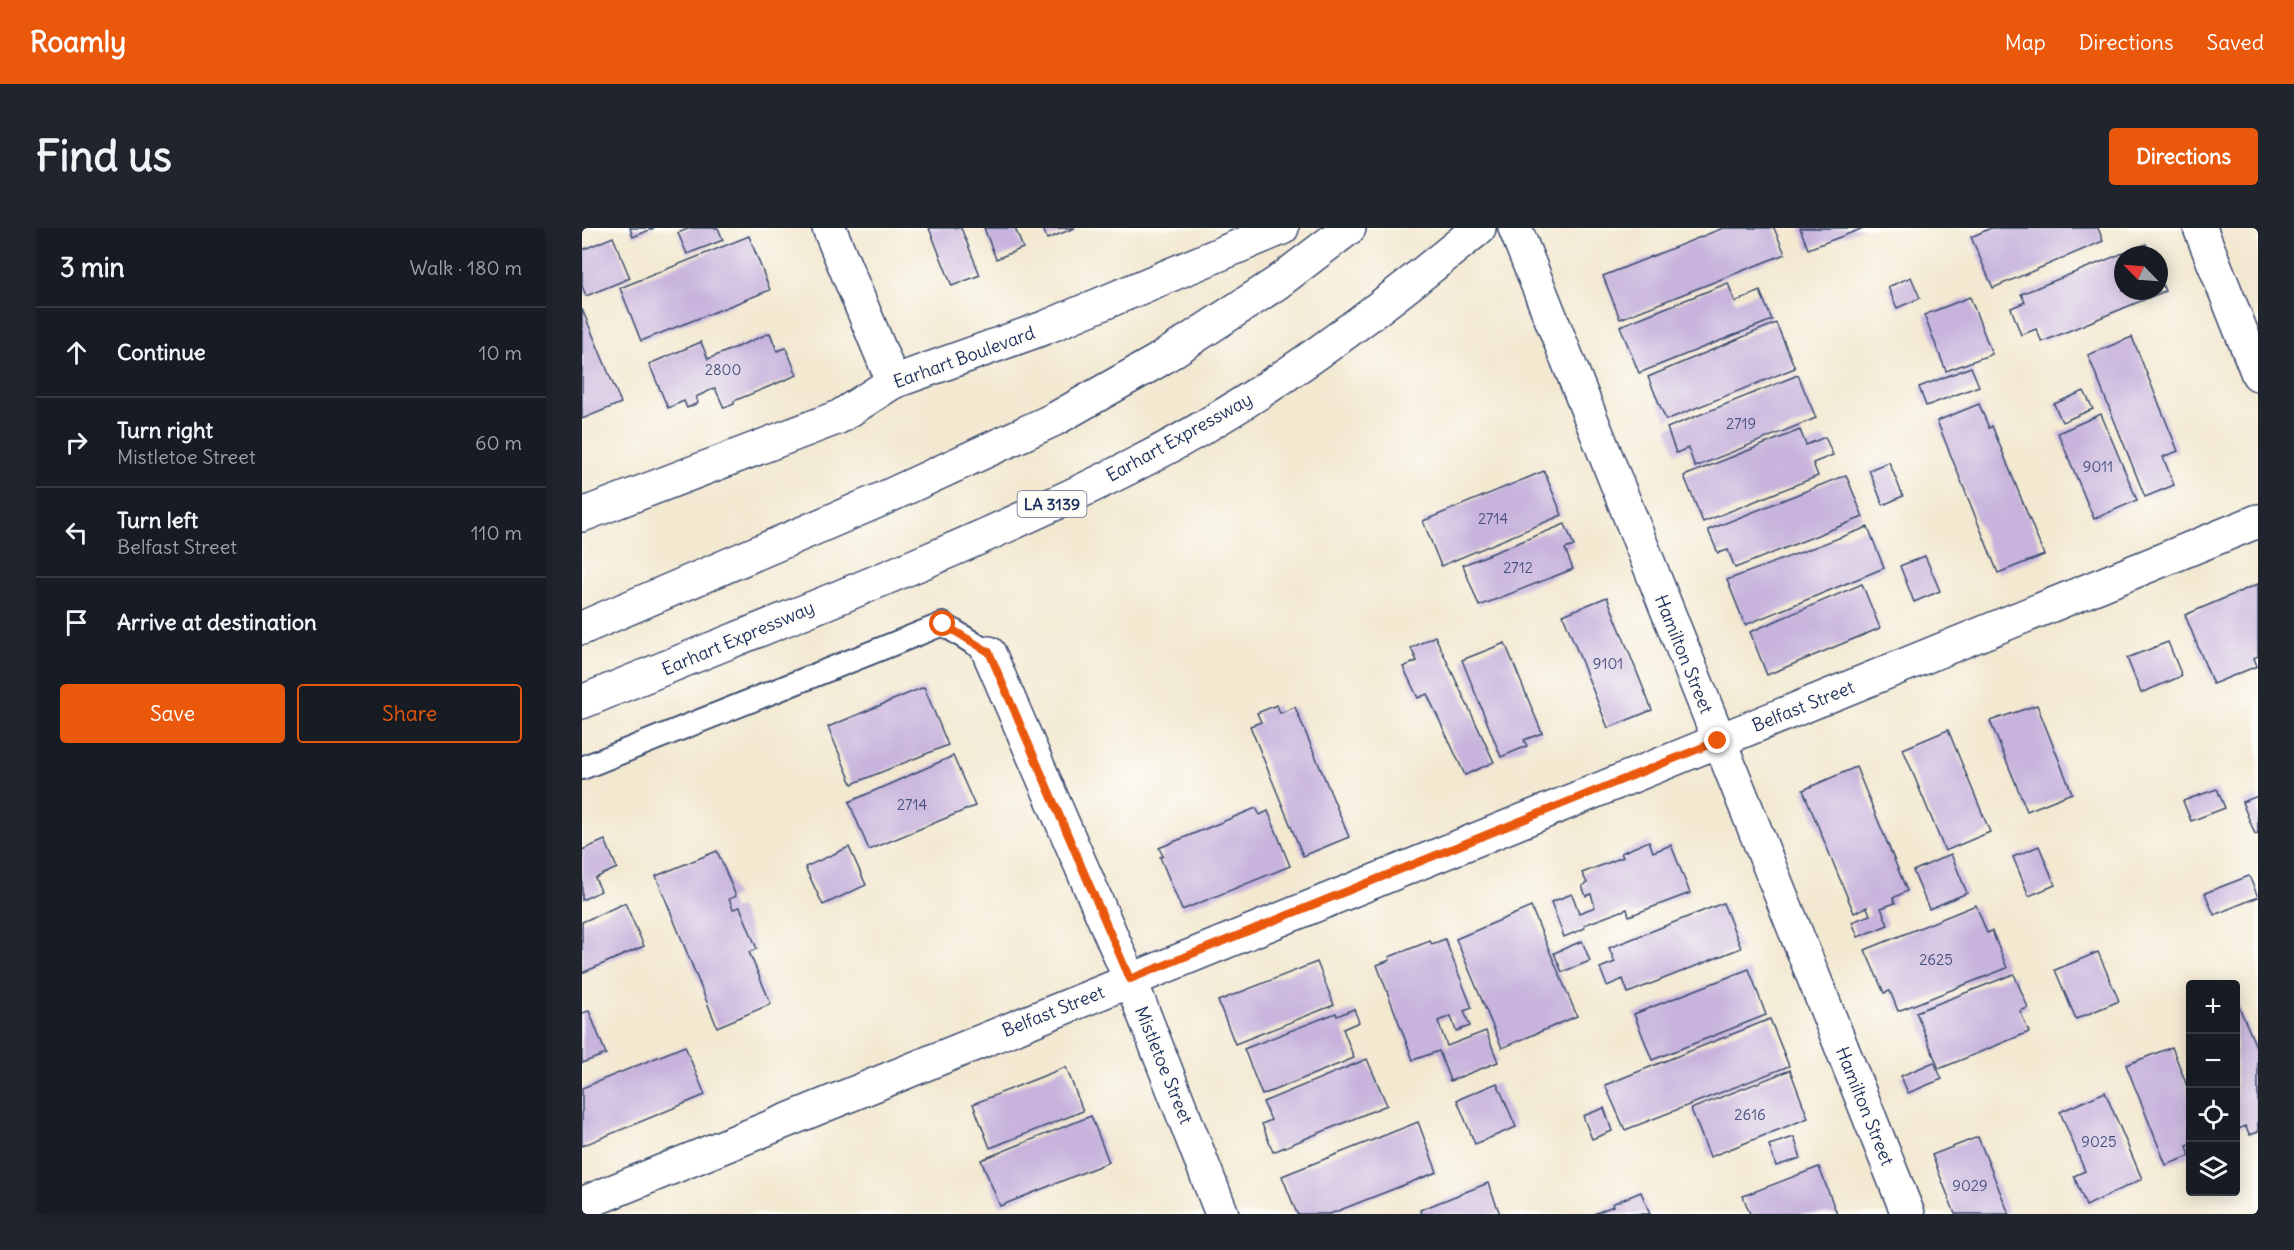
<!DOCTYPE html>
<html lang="en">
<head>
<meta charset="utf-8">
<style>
  body { margin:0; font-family:Delius,sans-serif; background:#20242c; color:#f1f3f6 }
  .controls { position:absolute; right:18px; bottom:18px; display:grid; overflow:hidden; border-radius:6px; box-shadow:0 3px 15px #0003 }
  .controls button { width:54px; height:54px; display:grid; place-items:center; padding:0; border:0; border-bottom:2px solid #363941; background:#171b24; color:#f1f3f6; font:30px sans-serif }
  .compass { position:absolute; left:1532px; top:18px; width:54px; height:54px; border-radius:50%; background:#171b24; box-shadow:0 3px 15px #0003; rotate:295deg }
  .stop { position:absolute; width:18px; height:18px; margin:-14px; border:4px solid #ea580c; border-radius:50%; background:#fff }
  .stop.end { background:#ea580c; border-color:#fff; box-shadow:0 2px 6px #0008 }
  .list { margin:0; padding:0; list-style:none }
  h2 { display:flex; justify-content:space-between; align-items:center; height:78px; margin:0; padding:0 24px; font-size:26px }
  h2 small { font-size:20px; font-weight:400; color:#9ea1a6 }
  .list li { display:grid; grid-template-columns:39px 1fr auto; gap:18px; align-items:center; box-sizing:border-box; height:90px; padding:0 24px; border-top:2px solid #363941 }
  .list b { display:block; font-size:22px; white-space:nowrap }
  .list p { margin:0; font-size:20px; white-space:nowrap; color:#9ea1a6 }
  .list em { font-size:20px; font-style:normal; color:#9ea1a6 }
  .actions { display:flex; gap:12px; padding:18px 24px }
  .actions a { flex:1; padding:14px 0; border:2px solid #ea580c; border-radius:6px; text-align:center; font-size:21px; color:#ea580c }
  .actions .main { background:#ea580c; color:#fff }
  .icon { flex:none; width:33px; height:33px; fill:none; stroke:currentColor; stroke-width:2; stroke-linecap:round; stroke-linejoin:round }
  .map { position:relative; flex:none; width:1676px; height:986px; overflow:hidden; border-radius:6px }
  header { display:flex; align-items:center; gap:36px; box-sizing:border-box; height:84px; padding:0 30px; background:#ea580c; color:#fff }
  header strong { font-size:28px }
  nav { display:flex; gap:33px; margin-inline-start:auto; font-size:21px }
  .intro { display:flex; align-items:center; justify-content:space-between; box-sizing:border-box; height:144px; padding:0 36px }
  h1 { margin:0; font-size:42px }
  .button { padding:15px 27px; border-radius:6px; background:#ea580c; color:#fff; font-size:21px; font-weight:700 }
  main { display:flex; gap:36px; padding:0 36px }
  aside { flex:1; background:#171b24; border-radius:6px; box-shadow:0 3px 15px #0003 }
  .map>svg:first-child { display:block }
</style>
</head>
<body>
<header>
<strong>Roamly</strong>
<nav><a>Map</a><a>Directions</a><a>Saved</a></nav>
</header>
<div class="intro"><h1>Find us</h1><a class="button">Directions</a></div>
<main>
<aside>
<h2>3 min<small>Walk · 180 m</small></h2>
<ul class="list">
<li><svg class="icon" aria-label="ahead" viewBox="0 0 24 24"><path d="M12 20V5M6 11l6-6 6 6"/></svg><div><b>Continue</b></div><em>10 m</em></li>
<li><svg class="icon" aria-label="right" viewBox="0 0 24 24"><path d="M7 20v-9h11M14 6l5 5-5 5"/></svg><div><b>Turn right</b><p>Mistletoe Street</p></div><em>60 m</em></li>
<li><svg class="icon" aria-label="left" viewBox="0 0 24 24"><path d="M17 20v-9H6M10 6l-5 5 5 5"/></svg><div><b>Turn left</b><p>Belfast Street</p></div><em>110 m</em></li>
<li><svg class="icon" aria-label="arrive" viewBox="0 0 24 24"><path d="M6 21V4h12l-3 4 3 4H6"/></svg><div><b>Arrive at destination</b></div></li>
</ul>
<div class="actions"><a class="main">Save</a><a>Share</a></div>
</aside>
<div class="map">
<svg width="1676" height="986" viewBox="0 0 1676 986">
  <rect width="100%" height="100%" fill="#fdfcf7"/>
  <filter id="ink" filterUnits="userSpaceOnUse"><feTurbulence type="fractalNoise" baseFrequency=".0167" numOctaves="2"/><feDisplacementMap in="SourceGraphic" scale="12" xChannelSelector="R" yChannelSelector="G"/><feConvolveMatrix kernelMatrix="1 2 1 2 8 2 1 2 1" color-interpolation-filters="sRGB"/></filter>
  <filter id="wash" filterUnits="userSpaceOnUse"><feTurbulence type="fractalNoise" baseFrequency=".008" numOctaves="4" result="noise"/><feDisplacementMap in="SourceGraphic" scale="24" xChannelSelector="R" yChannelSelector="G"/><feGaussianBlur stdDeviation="1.35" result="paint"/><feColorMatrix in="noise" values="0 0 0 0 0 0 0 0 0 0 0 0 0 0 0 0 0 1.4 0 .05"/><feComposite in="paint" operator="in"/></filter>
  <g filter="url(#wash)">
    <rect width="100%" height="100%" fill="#f3e8d0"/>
    <g id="blocks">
      <g fill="#c7b3dc">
        <path d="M48,0H72L51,9Z"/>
        <path d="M108,0H136L141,12L105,26L96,5Z"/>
        <path d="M347,0H379L398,47L370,58Z"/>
        <path d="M402,0H433L441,20L414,31Z"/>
        <path d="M461,0H493L465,11Z"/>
        <path d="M1141,0H1192L1203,26L1038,91L1021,48Z"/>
        <path d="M1218,0H1282L1226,21Z"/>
        <path d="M1409,0H1516L1521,13L1411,60L1389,9Z"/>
        <path d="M167,8L188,62L59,113L38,60Z"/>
        <path d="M31,9L48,50L4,68L0,58V22Z"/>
        <path d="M1564,16L1568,27H1541V63H1577V48L1583,63L1460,114L1454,101L1439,107L1429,80L1443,74L1439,66Z"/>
        <path d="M1329,49L1338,70L1315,80L1306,59Z"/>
        <path d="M1146,55L1153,74L1178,63L1190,92L1057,145L1038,98Z"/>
        <path d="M1388,69L1410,126L1364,143L1342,87Z"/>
        <path d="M0,81L39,175L0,191Z"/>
        <path d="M1194,95L1213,140L1084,192L1066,149Z"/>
        <path d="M188,105L195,123L204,120L215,147L152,173V176L142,180L133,160L114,169L116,175L105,180L102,173L86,180L67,136L119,114L126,131Z"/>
        <path d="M1550,109L1596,223L1581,229L1592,257L1563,269L1506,127Z"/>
        <path d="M1389,139L1397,158L1344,178L1337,159Z"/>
        <path d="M1216,147L1234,190L1113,239L1106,220L1094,225L1085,200Z"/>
        <path d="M1502,163L1511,181L1480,194L1472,176Z"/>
        <path d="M1397,176L1407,200L1410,198L1462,327L1416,345L1355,193Z"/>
        <path d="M1519,186L1555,272L1512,291L1476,205Z"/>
        <path d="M1218,202L1224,217L1243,209L1251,227L1231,235L1236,248L1121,294L1102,248Z"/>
        <path d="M1307,234L1321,268L1301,277L1287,242Z"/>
        <path d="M962,243L980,287L859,338L841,293Z"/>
        <path d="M1264,247L1281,289L1153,340L1146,322L1136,325L1126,302Z"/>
        <path d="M983,296L992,318L983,321L991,341L897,378L881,337Z"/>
        <path d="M1286,299L1302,340L1163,397L1145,352Z"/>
        <path d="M1343,328L1358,363L1332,374L1318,338Z"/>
        <path d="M1280,356L1298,400L1185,447L1168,404Z"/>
        <path d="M1676,356V428L1672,430L1675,438L1631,456L1603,387Z"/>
        <path d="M1025,369L1070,482L1026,500L981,387Z"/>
        <path d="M853,408L912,534L883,547L845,466L836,470L821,439L835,433L829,420Z"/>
        <path d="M1586,414L1600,448L1559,465L1545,430Z"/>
        <path d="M923,415L960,505L942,512L945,518L919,529L880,432Z"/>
        <path d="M342,459L366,517L270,556L246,499Z"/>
        <path d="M695,477L698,485L713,479L767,609L721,628L668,498L679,494L675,485Z"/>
        <path d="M1455,477L1490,565L1445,583L1408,493Z"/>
        <path d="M1366,502L1408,604L1363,623L1321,521Z"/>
        <path d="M371,528L393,578L287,622L267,574Z"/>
        <path d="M1274,539L1325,663L1311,670L1313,675L1299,680L1306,697L1276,709L1270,694L1288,687L1285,679L1272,685L1221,562Z"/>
        <path d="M1635,561L1643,580L1609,593L1601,573Z"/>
        <path d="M1676,568V605L1673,606L1660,574Z"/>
        <path d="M674,580L678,587L686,583L708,638L600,682L578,629L581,628L577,620Z"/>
        <path d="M23,612L35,640L13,650L19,663L0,672V622Z"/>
        <path d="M1067,613L1071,624L1089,617L1108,665L1047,688L1045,681L1002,697L1003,700L982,709L969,674L990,666L997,685L1013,679L1009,666L1004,668L1000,658L1005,655L1000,645L1041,629L1039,625Z"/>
        <path d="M1457,618L1473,657L1447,668L1431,629Z"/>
        <path d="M267,619L284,657L241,677L223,639Z"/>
        <path d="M135,623L154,668L147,671L151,681L158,679L175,721L167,724L189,776L135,799L74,648Z"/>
        <path d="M1369,626L1385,665L1347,681L1331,643Z"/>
        <path d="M1667,648L1676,669L1632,687L1623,665Z"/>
        <path d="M43,675L62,718L0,745V694Z"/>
        <path d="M1141,675L1159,720L1046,765L1041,751L1025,758L1018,740L1033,734L1027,720Z"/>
        <path d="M1394,677L1405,705L1410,703L1425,740L1316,783L1308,763L1302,765L1283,722Z"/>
        <path d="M949,679L995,788L920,820L874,711Z"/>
        <path d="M863,711L890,780L882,783L888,798L874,803L869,788L856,793L865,818L904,803L916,834L868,853L857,823L831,832L795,737L808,732L807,729L848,713L850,716Z"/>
        <path d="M1000,713L1008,733L980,744L972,725Z"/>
        <path d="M1516,724L1537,773L1494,791L1473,742Z"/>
        <path d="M735,734L752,777L653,816L636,773Z"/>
        <path d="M1167,741L1184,787L1070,832L1052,786Z"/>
        <path d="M1432,746L1446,780L1438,783L1447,804L1357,841L1334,784Z"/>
        <path d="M1654,772L1676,823V904L1668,907L1663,898L1654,902Z"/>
        <path d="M772,781L777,794L761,801L772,830L680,867L662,821L754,785L755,788Z"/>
        <path d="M7,783L24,826L0,835V785Z"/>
        <path d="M1188,791L1207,838L1043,902L1023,857Z"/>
        <path d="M103,818L123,867L0,918V860Z"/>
        <path d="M1590,819L1608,866V917L1605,918L1608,928L1584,937L1544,837Z"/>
        <path d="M785,831L805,877L691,924L680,896L689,892L681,874Z"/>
        <path d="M1352,834L1360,851L1326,865L1319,848Z"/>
        <path d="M484,839L501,883L408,920L391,876Z"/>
        <path d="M1208,842L1226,890L1128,929L1109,881Z"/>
        <path d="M915,855L934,899L893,916L875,872Z"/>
        <path d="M1523,864L1560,951L1504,978L1492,948L1503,943L1478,884Z"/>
        <path d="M1022,880L1030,903L1010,911L1001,888Z"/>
        <path d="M509,888L527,934L418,978L399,932Z"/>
        <path d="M836,894L855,944L748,986H715L700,948Z"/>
        <path d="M1212,909L1219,930L1194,938L1187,917Z"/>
        <path d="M1396,909L1427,986H1373L1350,927Z"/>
        <path d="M1237,939L1255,986H1168L1161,968Z"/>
        <path d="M906,955L918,986H839L838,982Z"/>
        <path d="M1059,964L1068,986H1012L1031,978L1030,976Z"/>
      </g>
    </g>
  </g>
  <g filter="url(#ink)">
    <use href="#blocks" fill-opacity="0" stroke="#3b4b6f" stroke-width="1.5"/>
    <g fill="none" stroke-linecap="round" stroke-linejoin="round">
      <g stroke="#3b4b6f" stroke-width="26">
        <path id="lane" d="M0,540L361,396L407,425"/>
      </g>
      <g stroke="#3b4b6f" stroke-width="36">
        <g id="street">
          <path d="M247,0L311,154"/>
          <path d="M933,0L1326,986"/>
          <path d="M1618,0L1676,146"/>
          <path d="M0,287L257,189L311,154L462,100L700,0"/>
          <path d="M407,425L548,751L640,986"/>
          <path d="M0,976L1676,293"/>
        </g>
      </g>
      <g stroke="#3b4b6f" stroke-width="36">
        <g id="highway">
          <path d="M0,400L298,272L473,191L577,132L695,55L767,0"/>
          <path d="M0,474C185,397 377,326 556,235C680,172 790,88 897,0"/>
        </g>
      </g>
      <use href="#lane" stroke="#fff" stroke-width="22"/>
      <use href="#street" stroke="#fff" stroke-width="33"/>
      <use href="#highway" stroke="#fff" stroke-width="33"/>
    </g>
  </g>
  <g fill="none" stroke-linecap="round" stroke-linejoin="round" filter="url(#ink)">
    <path stroke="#ea580c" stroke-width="8" d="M361,396L407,424L548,751L1136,513"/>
  </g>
  <g text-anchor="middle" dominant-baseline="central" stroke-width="4.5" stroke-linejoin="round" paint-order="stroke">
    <g font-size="15" fill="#46507e">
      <text x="141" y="141">2800</text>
      <text x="1159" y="195">2719</text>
      <text x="1516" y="238">9011</text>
      <text x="911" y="290">2714</text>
      <text x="936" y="339">2712</text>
      <text x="1026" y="435">9101</text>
      <text x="330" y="576">2714</text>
      <text x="1354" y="731">2625</text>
      <text x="1168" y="886">2616</text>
      <text x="1517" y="913">9025</text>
      <text x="1388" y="957">9029</text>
    </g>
    <rect fill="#fdfcf7" stroke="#5f6c8c" stroke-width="1.5" x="435.5" y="263" width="69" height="26" rx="4.5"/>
    <g font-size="16" font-weight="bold" fill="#1b2f5e">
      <text x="470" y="276">LA 3139</text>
    </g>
    <g font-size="18" fill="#1b2f5e" stroke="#fdfcf7">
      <text transform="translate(382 129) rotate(-20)">Earhart Boulevard</text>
      <text transform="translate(597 209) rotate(-29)">Earhart Expressway</text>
      <text transform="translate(156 410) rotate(-23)">Earhart Expressway</text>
      <text transform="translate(1102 426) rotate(68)">Hamilton Street</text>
      <text transform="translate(1221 478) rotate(-22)">Belfast Street</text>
      <text transform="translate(471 783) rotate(-22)">Belfast Street</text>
      <text transform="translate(582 837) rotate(68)">Mistletoe Street</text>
      <text transform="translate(1283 878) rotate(68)">Hamilton Street</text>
    </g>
  </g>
</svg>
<div class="controls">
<button>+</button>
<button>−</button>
<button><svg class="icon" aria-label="locate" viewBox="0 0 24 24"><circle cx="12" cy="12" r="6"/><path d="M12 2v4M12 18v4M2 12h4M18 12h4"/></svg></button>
<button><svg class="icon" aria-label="layers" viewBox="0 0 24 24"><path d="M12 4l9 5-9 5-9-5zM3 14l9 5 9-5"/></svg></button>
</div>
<svg class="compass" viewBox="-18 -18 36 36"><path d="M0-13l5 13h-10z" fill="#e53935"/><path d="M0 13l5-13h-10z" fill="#9ea1a6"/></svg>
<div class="stop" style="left:361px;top:396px"></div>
<div class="stop end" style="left:1136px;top:513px"></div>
</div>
</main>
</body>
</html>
